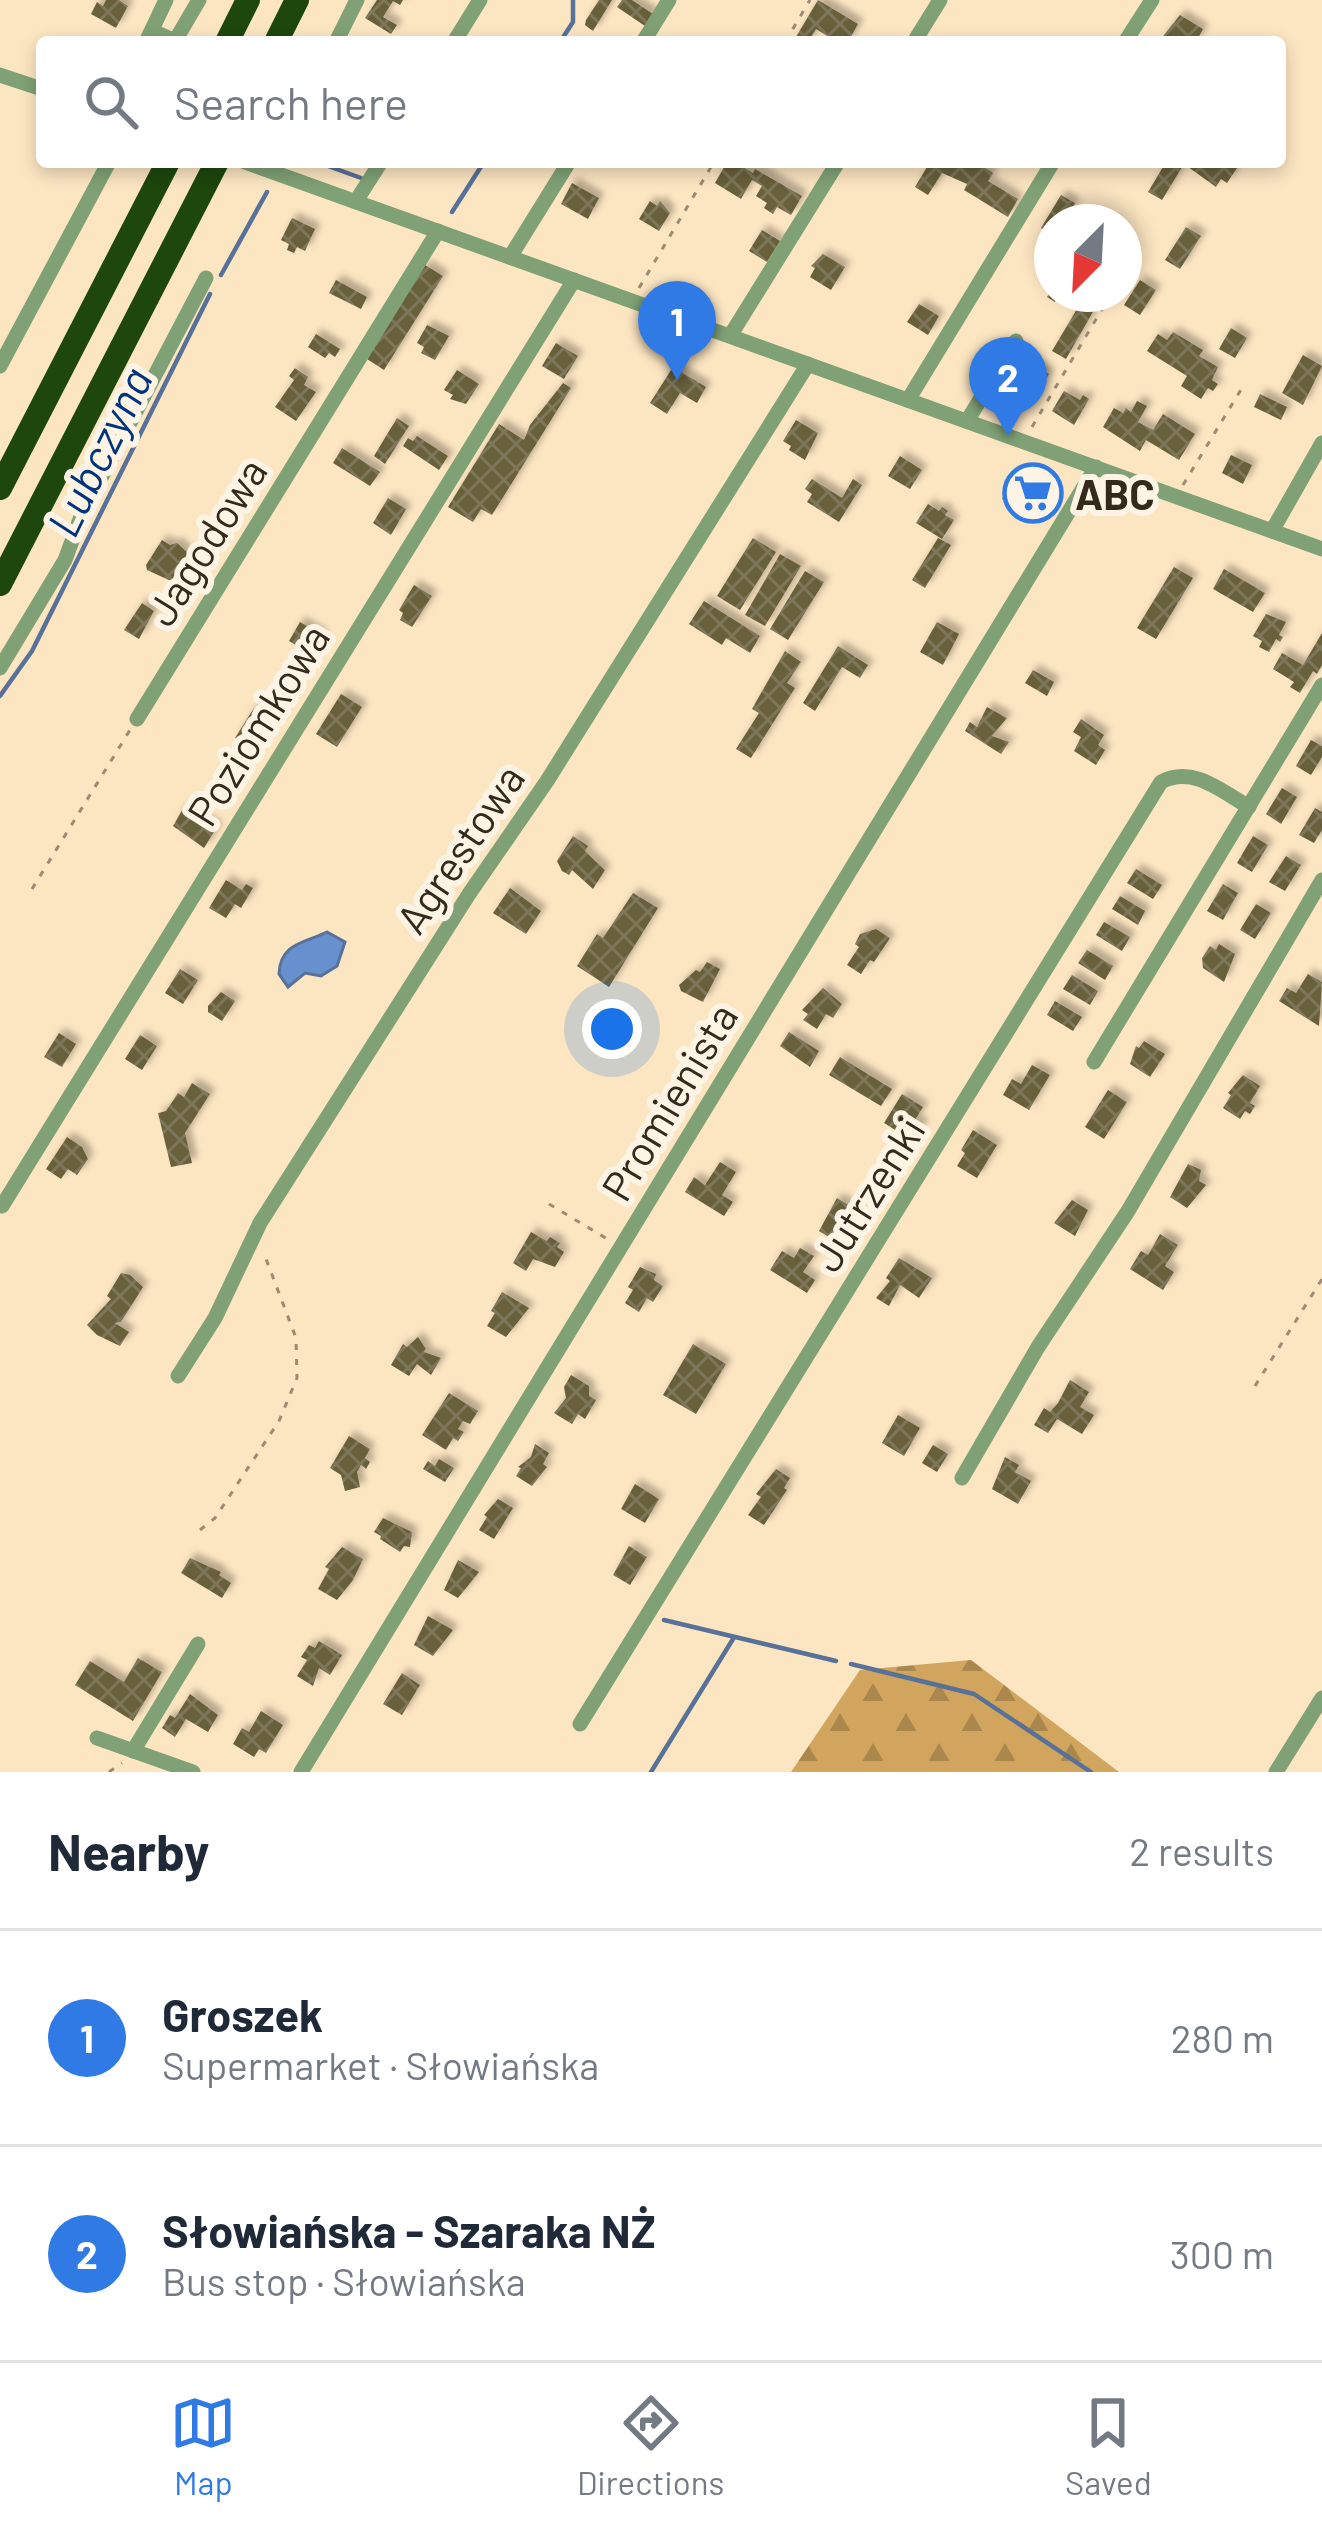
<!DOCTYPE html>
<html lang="en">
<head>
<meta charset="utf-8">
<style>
  body { margin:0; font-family:Barlow,sans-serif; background:#f2f2f3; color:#1f2937 }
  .compass { position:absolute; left:1034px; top:204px; width:108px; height:108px; border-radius:50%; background:#fff; box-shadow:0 6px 18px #0003; rotate:204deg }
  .you { position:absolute; left:612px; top:1029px; width:42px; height:42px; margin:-30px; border:9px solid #fff; border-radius:50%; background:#1a73e8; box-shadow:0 0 0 18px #1a73e833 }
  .badge { display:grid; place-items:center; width:78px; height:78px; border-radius:50%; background:#307ae6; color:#fff; font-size:39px; font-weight:700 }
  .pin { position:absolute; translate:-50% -99px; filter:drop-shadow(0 3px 6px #0008) }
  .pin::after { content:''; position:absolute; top:63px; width:42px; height:36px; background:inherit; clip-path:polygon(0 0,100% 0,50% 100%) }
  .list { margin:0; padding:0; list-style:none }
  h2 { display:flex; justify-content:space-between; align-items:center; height:156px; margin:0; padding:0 48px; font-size:51px }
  h2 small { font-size:39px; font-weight:400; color:#747a83 }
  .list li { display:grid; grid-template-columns:78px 1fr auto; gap:36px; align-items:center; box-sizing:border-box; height:216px; padding:0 48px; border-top:3px solid #e0e1e3 }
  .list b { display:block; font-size:45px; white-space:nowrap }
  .list p { margin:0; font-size:39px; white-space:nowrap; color:#747a83 }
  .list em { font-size:39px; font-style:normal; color:#747a83 }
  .icon { flex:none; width:66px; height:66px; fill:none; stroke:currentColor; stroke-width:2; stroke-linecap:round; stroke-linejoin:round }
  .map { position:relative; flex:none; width:1322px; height:1772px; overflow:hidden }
  .search { position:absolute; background:#fff; box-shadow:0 6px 18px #0003; left:36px; right:36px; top:36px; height:132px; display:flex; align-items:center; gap:30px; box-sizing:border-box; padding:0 42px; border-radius:12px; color:#747a83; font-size:45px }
  .sheet { height:588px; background:#fff }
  nav { display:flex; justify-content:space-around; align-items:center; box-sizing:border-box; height:168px; border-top:3px solid #e0e1e3; background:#fff; font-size:33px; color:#747a83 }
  nav a { display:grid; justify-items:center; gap:6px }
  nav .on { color:#307ae6 }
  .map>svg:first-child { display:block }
</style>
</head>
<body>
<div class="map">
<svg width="1322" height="1772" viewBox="0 0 1322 1772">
  <defs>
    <pattern id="forest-firs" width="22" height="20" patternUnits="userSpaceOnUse" patternTransform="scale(3)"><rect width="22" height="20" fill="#d1a55d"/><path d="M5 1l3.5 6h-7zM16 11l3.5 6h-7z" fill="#aa874c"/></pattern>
    <pattern id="building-cross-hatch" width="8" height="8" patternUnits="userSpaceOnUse" patternTransform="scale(3)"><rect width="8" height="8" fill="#675f3b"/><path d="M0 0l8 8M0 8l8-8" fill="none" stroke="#7e775b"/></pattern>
    <filter id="shadow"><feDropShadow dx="5.5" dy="-5.5" stdDeviation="3" flood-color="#0004"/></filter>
  </defs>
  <rect width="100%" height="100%" fill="#fce5c1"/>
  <path fill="url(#forest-firs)" d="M971,1660L1119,1772H791L860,1670Z"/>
  <path fill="#6790ce" stroke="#577199" stroke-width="3" d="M327,932L345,942L337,966L321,976L305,973L288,987L279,974C280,943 305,943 327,932Z"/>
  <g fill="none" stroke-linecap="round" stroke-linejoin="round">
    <g stroke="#577199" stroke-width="4.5">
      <path d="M560,42L573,22V0"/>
      <path d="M317,162L361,178"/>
      <path d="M452,212L484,162"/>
      <path d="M221,275L267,192"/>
      <path d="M0,696L32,651L210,294"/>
      <path d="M664,1620L836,1661"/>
      <path d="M851,1664L974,1694L1091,1772"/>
      <path d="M651,1772L733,1639"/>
    </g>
  </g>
  <g fill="url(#building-cross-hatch)" filter="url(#shadow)">
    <path d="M106,0H119L128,6L116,28L91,14L97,2L103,6Z"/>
    <path d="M377,0H403L400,5L393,1L383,17L397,25L391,34L365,18Z"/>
    <path d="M599,0H612L593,31L585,25L586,20Z"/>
    <path d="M622,0H632L653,14L645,26L617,7Z"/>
    <path d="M818,0L858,24L848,42H837L816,29L808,42H793Z"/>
    <path d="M1180,15L1203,29L1196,42L1160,40Z"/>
    <path d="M727,162H735L753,173L755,169L802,196L791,215L777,207L773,214L764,208L767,203L756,196L762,186L752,180L741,199L715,183Z"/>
    <path d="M930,162H976L993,173L988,181L1018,199L1008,217L964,190L967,184L942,173L928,195L915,187Z"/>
    <path d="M1166,162H1241L1227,183L1221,179L1216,187L1184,164L1162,200L1148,192Z"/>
    <path d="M572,183L599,198L588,219L561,204Z"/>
    <path d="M1061,195L1075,203L1066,218L1072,222H1052V235L1041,228Z"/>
    <path d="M650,201L657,206L660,201L670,213L659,231L639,219Z"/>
    <path d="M292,218L315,229L305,251L297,247L294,253L287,250L289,244L281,240Z"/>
    <path d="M1186,227L1201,236L1180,269L1165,260Z"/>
    <path d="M762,230L780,241L767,262L749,251Z"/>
    <path d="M823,254L845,267L831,290L810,277L815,268L811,266Z"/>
    <path d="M425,265L443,276L384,370L367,359Z"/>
    <path d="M336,280L367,297L361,309L329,293Z"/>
    <path d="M1140,280L1156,290L1140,315L1124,305Z"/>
    <path d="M1049,294H1084L1098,303L1066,359L1052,351L1077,309L1058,297L1055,302L1047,297Z"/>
    <path d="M919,304L939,316L928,335L907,322Z"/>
    <path d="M427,325L449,336L435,360L421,353L424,347L417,343Z"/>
    <path d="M1231,328L1247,338L1235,358L1219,349Z"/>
    <path d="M1173,332L1203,350L1199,356L1218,367L1212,380L1218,384L1213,391L1208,388L1201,399L1181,386L1187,376L1147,351L1158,334L1167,340Z"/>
    <path d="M316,334L340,349L335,357L329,353L325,358L308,347Z"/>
    <path d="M556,343L578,356L564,379L542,366Z"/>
    <path d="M1303,355L1322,366L1303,405L1282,393Z"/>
    <path d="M1021,357L1049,374L1035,398L1010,386L1014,379L1009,376Z"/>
    <path d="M673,367L706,387L697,403L680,393L667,414L650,403Z"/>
    <path d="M295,368L308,377L304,385L316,392L296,421L275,407L294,380L289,376Z"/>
    <path d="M457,370L479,384L466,404L450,399L453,395L444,390Z"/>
    <path d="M563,383L571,388L492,515L481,509L473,522L448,507L499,424L524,440L530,425Z"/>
    <path d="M1064,391L1080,400L1083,395L1089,399L1074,425L1052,411Z"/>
    <path d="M1260,394L1287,407L1281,420L1254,407Z"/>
    <path d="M1137,401L1147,406L1138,422L1153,430L1163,414L1195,434L1179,460L1146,440L1140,451L1103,427L1114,408L1123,413L1126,408L1131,412Z"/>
    <path d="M397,418L409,426L385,464L374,456Z"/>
    <path d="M796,420L818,433L805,460L789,450L791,446L783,441Z"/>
    <path d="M417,436L448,456L439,470L403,446L408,438L413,441Z"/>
    <path d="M342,448L380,472L370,486L333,463Z"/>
    <path d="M1231,455L1252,465L1243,484L1222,473Z"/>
    <path d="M900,456L922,470L910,489L888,476Z"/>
    <path d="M1017,474L1053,497L1039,519L1002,499Z"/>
    <path d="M812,479L842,498L853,479L862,485L839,522L807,502L812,494L805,489Z"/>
    <path d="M388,498L406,509L391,535L373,523Z"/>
    <path d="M928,504L939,511L942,507L948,511L945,515L954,520L942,539L916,523Z"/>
    <path d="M753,538L776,552L740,610L717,596Z"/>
    <path d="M938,538L951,545L925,588L912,580Z"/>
    <path d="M162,540L170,545L177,543L188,553L171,581L147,570L146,565Z"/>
    <path d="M780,554L801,566L765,626L745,615Z"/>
    <path d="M1174,567L1193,578L1156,639L1137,628Z"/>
    <path d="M1224,569L1265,593L1253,612L1213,589Z"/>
    <path d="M805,571L824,582L788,640L770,629Z"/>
    <path d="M414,585L432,596L412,627L400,620L403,613L399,610Z"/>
    <path d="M704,601L760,636L750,653L726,638L722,645L689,624Z"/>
    <path d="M142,603L154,611L139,639L124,630Z"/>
    <path d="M1266,614L1286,622L1279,635L1283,637L1280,642L1276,639L1269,652L1259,647L1262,641L1253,636Z"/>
    <path d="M300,622L322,635L308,653L314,656L306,669L289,659L297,646L289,641Z"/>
    <path d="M937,622L959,634L943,665L920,652Z"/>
    <path d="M1322,633V665L1317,674L1313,671L1300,693L1290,687L1294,682L1273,669L1282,653L1303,665Z"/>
    <path d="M838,646L868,665L860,678L842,667L815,711L803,703Z"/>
    <path d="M785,651L801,662L787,683L795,688L751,758L736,749L759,713L752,709Z"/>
    <path d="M1033,670L1054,682L1047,696L1025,683Z"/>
    <path d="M341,694L362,707L337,747L316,734Z"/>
    <path d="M987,707L1007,718L992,736L1009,742L1001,754L965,731L970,722L977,727Z"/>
    <path d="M254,708L273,720L257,752L235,738Z"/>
    <path d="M1081,719L1104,735L1098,745L1105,750L1096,765L1074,751L1081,737L1073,732Z"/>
    <path d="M1311,740L1322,746V757L1311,775L1296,766Z"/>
    <path d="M1282,788L1297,797L1281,824L1266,814Z"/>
    <path d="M184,807L217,827L204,848L173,826Z"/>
    <path d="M1315,808L1322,812V830L1314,843L1299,835Z"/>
    <path d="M573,836L588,846L585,851L605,870L593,889L572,870L569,875L562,871L557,861Z"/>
    <path d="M1253,836L1268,845L1252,872L1237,863Z"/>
    <path d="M1286,856L1301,865L1285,891L1269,882Z"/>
    <path d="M1136,869L1162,885L1153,899L1127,883Z"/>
    <path d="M226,880L242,890L246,884L253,888L241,908L235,904L226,918L209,908Z"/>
    <path d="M1223,884L1238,893L1223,920L1207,911Z"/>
    <path d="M510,888L541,911L526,934L493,913Z"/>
    <path d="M633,893L658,908L609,987L577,966L597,934L603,938Z"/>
    <path d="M1120,896L1145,911L1138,925L1112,909Z"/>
    <path d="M1256,904L1271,913L1255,939L1240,930Z"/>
    <path d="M1104,922L1130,937L1122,951L1096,935Z"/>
    <path d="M876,929L890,938L874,962L870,960L861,974L847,965L859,947L855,944L860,934Z"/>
    <path d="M1219,944L1235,954L1224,982L1203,968L1202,958L1210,946L1216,950Z"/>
    <path d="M1087,950L1113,966L1105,980L1078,963Z"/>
    <path d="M707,962L720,969L703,1002L681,991L679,985L696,970L700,972Z"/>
    <path d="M180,969L198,980L183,1004L165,993Z"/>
    <path d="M1308,974L1322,982L1319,1026L1279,1001L1287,988L1296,993Z"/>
    <path d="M1072,975L1098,991L1090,1005L1063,989Z"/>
    <path d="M823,988L842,1004L833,1018L826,1014L817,1029L803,1020L808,1014L802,1010Z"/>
    <path d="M221,992L235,1001L222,1021L208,1012V1006Z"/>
    <path d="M1055,1001L1082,1017L1073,1031L1047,1015Z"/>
    <path d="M789,1032L819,1051L810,1067L780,1046Z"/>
    <path d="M59,1033L76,1044L62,1067L44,1057Z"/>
    <path d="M140,1035L157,1046L142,1070L125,1059Z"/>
    <path d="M1144,1041L1165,1054L1150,1077L1130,1064L1136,1046L1139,1048Z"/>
    <path d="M840,1057L892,1089L881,1106L829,1075Z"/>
    <path d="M1032,1065L1050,1075L1029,1110L1003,1095L1012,1079L1021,1084Z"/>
    <path d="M1243,1075L1260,1086L1250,1103L1255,1106L1250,1114L1245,1111L1240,1119L1223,1108L1231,1095L1228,1093Z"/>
    <path d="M192,1083L210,1094L185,1133L192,1163L171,1167L158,1113L166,1111L178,1093L184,1097Z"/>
    <path d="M1108,1090L1127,1102L1104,1139L1085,1127Z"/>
    <path d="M902,1094L923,1107L915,1120L923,1124L913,1141L884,1123Z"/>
    <path d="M973,1130L997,1145L977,1178L957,1166L965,1153L961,1150Z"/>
    <path d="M67,1137L82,1147L88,1159L77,1175L68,1169L61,1179L46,1169Z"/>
    <path d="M720,1162L736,1172L722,1195L733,1202L724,1216L685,1192L694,1177L705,1185Z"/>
    <path d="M1188,1164L1201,1170L1199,1181L1206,1185L1187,1208L1170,1197Z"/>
    <path d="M837,1198L858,1211L837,1242L819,1231Z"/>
    <path d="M1072,1200L1088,1210L1075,1236L1054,1223Z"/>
    <path d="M531,1232L547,1241L550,1237L560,1243L557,1247L564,1252L555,1267L533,1259L526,1271L513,1263Z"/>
    <path d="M1160,1234L1178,1245L1165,1266L1174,1272L1163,1290L1130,1269L1141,1251L1148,1255Z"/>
    <path d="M800,1248L814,1256L803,1272L815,1280L807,1293L770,1270L782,1251L794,1258Z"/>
    <path d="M899,1258L932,1278L919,1298L900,1285L889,1306L876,1298L890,1281L886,1278Z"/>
    <path d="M640,1267L656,1274L654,1280L663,1286L653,1302L647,1298L639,1312L625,1303L633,1290L628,1287Z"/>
    <path d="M121,1273L130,1275L143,1287L121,1322L115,1323L129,1332L120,1346L97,1335L87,1325L111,1299L107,1296Z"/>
    <path d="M502,1292L529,1308L506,1337L487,1326L495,1313L491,1311Z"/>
    <path d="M418,1337L426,1349L424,1352L441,1358L431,1375L417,1364L409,1376L391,1365L403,1344L407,1347Z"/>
    <path d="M693,1344L726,1364L696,1414L663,1395Z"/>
    <path d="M571,1375L589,1386V1396L596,1400L585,1419L578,1414L572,1424L554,1413L566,1398L564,1387Z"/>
    <path d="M1070,1380L1089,1392L1080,1407L1094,1415L1082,1434L1057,1419L1048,1433L1034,1425L1044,1408L1050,1412L1058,1403Z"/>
    <path d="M449,1393L478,1411L470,1424L463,1421L458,1429L464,1432L458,1441L453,1438L446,1450L422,1435Z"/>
    <path d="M898,1415L920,1428L904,1456L882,1443Z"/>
    <path d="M349,1436L370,1449L365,1458L370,1462L366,1469L361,1465L357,1472L360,1487L345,1491L341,1475L330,1468Z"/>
    <path d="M535,1444L549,1453L543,1464L547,1467L532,1486L516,1476L521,1468L518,1467L531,1457Z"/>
    <path d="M933,1445L948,1454L937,1472L922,1463Z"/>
    <path d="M1005,1457L1019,1465L1015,1472L1031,1481L1018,1504L992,1489Z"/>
    <path d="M439,1459L454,1468L445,1482L423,1469L428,1461L435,1466Z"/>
    <path d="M776,1469L790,1478L784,1488L787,1490L764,1525L748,1515L761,1497L756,1494Z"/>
    <path d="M635,1484L659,1499L645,1523L621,1509Z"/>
    <path d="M498,1499L513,1508L494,1539L479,1530L487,1517L484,1515Z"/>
    <path d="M383,1518L412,1532L410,1547L404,1546L400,1552L380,1539L381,1536L374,1532Z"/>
    <path d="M629,1546L647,1557L630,1585L613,1575Z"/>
    <path d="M342,1547L363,1559L353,1580L337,1600L318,1589L329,1569L325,1567Z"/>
    <path d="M190,1558L221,1572L219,1575L231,1583L222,1598L181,1573Z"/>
    <path d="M458,1560L479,1572L458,1598L444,1590Z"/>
    <path d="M428,1616L453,1630L433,1656L414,1645Z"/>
    <path d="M319,1641L342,1655L330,1675L319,1668L313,1686L297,1676L307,1660L301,1657L309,1645L315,1648Z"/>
    <path d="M138,1658L162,1672L133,1721L75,1685L90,1661L124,1682Z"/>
    <path d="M402,1673L420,1685L402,1715L383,1704Z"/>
    <path d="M190,1694L218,1715L208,1732L186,1719L175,1737L162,1728L170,1715L175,1718Z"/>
    <path d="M261,1711L283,1725L266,1753L259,1749L254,1757L233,1744L242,1728L249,1732Z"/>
  </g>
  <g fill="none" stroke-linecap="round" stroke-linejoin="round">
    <g stroke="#9b8b72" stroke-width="3" stroke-dasharray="6 9" stroke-linecap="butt">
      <path d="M785,42L810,0"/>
      <path d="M1124,272L1127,266"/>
      <path d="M639,288L714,162"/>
      <path d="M1032,427L1111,294"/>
      <path d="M1183,485L1242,388"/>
      <path d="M32,889L130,730"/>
      <path d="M549,1204L609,1240"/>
      <path d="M1255,1386L1322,1279"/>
      <path d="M200,1530L215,1518L279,1421L297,1378L296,1338L263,1251"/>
      <path d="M109,1772L122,1763"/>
    </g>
    <g stroke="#7fa175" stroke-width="15">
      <path d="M152,31L175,41L199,0"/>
      <path d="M146,42L166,0"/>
      <path d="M336,42L357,0"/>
      <path d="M454,42L480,0"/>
      <path d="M643,42L669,0"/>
      <path d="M914,42L940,0"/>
      <path d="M1125,42L1152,0"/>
      <path d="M0,75L42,89"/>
      <path d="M245,162L1322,549"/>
      <path d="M356,201L381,162"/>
      <path d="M510,257L569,162"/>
      <path d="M730,336L838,162"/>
      <path d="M0,366L109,162"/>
      <path d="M908,400L1053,162"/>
      <path d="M967,421L1016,341"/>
      <path d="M1272,531L1322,443"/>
      <path d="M0,668L65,560L82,514L206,278"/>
      <path d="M137,719L438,231"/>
      <path d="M1094,1062L1322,685"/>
      <path d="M2,1206L574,280"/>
      <path d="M178,1376L215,1318L260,1223L469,894L547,781L808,364"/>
      <path d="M962,1478L1038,1347L1128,1211L1322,880"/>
      <path d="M580,1724L1161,782C1193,765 1221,791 1249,807"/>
      <path d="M97,1738L193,1772"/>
      <path d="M133,1751L198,1644"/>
      <path d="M301,1772L1096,467"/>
      <path d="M1276,1772L1322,1698"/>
    </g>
    <g stroke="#1d470c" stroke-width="24">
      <path d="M227,42L248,0"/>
      <path d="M276,42L297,0"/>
      <path d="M0,488L168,162"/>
      <path d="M0,584L217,162"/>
    </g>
  </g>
  <defs>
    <g id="supermarket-ring" transform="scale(3)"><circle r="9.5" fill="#fef4e6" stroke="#307ae6" stroke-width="1.5"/><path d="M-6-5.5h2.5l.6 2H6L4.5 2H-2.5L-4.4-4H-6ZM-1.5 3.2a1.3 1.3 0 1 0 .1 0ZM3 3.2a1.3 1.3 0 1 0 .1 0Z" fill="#307ae6"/></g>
  </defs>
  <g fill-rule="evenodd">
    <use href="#supermarket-ring" x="1033" y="493"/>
  </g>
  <g text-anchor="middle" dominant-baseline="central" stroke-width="12" stroke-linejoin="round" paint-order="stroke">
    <g font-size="42" font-weight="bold" fill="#332a1c" stroke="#fef4e6" text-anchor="start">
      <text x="1075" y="493">ABC</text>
    </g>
    <g font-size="42" fill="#332a1c" stroke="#fef4e6">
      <text transform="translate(205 541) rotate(-58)">Jagodowa</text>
      <text transform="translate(257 724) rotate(-58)">Poziomkowa</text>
      <text transform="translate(459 848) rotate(-56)">Agrestowa</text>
      <text transform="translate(668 1101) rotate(-59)">Promienista</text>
      <text transform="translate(867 1193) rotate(-58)">Jutrzenki</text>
    </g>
    <g font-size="45" font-style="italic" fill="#00347c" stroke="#fef4e6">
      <text transform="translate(98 451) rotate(-64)">Lubczyna</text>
    </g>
  </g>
</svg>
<svg class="compass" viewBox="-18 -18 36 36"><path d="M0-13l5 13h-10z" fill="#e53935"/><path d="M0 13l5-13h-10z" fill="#747a83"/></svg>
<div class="you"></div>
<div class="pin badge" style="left:677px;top:380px">1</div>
<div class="pin badge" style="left:1008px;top:436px">2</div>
<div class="search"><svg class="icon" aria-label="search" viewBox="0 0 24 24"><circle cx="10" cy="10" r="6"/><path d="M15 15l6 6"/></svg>Search here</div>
</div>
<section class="sheet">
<h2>Nearby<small>2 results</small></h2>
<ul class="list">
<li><span class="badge">1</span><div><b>Groszek</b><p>Supermarket · Słowiańska</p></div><em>280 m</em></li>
<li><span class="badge">2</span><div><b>Słowiańska - Szaraka NŻ</b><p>Bus stop · Słowiańska</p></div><em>300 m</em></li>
</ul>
</section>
<nav>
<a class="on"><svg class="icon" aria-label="map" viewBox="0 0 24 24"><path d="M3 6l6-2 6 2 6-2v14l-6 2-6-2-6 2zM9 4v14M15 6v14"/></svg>Map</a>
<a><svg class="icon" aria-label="directions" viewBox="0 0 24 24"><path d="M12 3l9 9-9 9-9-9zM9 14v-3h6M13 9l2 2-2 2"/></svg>Directions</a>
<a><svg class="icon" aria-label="saved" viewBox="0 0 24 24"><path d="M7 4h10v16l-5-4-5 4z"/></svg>Saved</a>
</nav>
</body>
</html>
